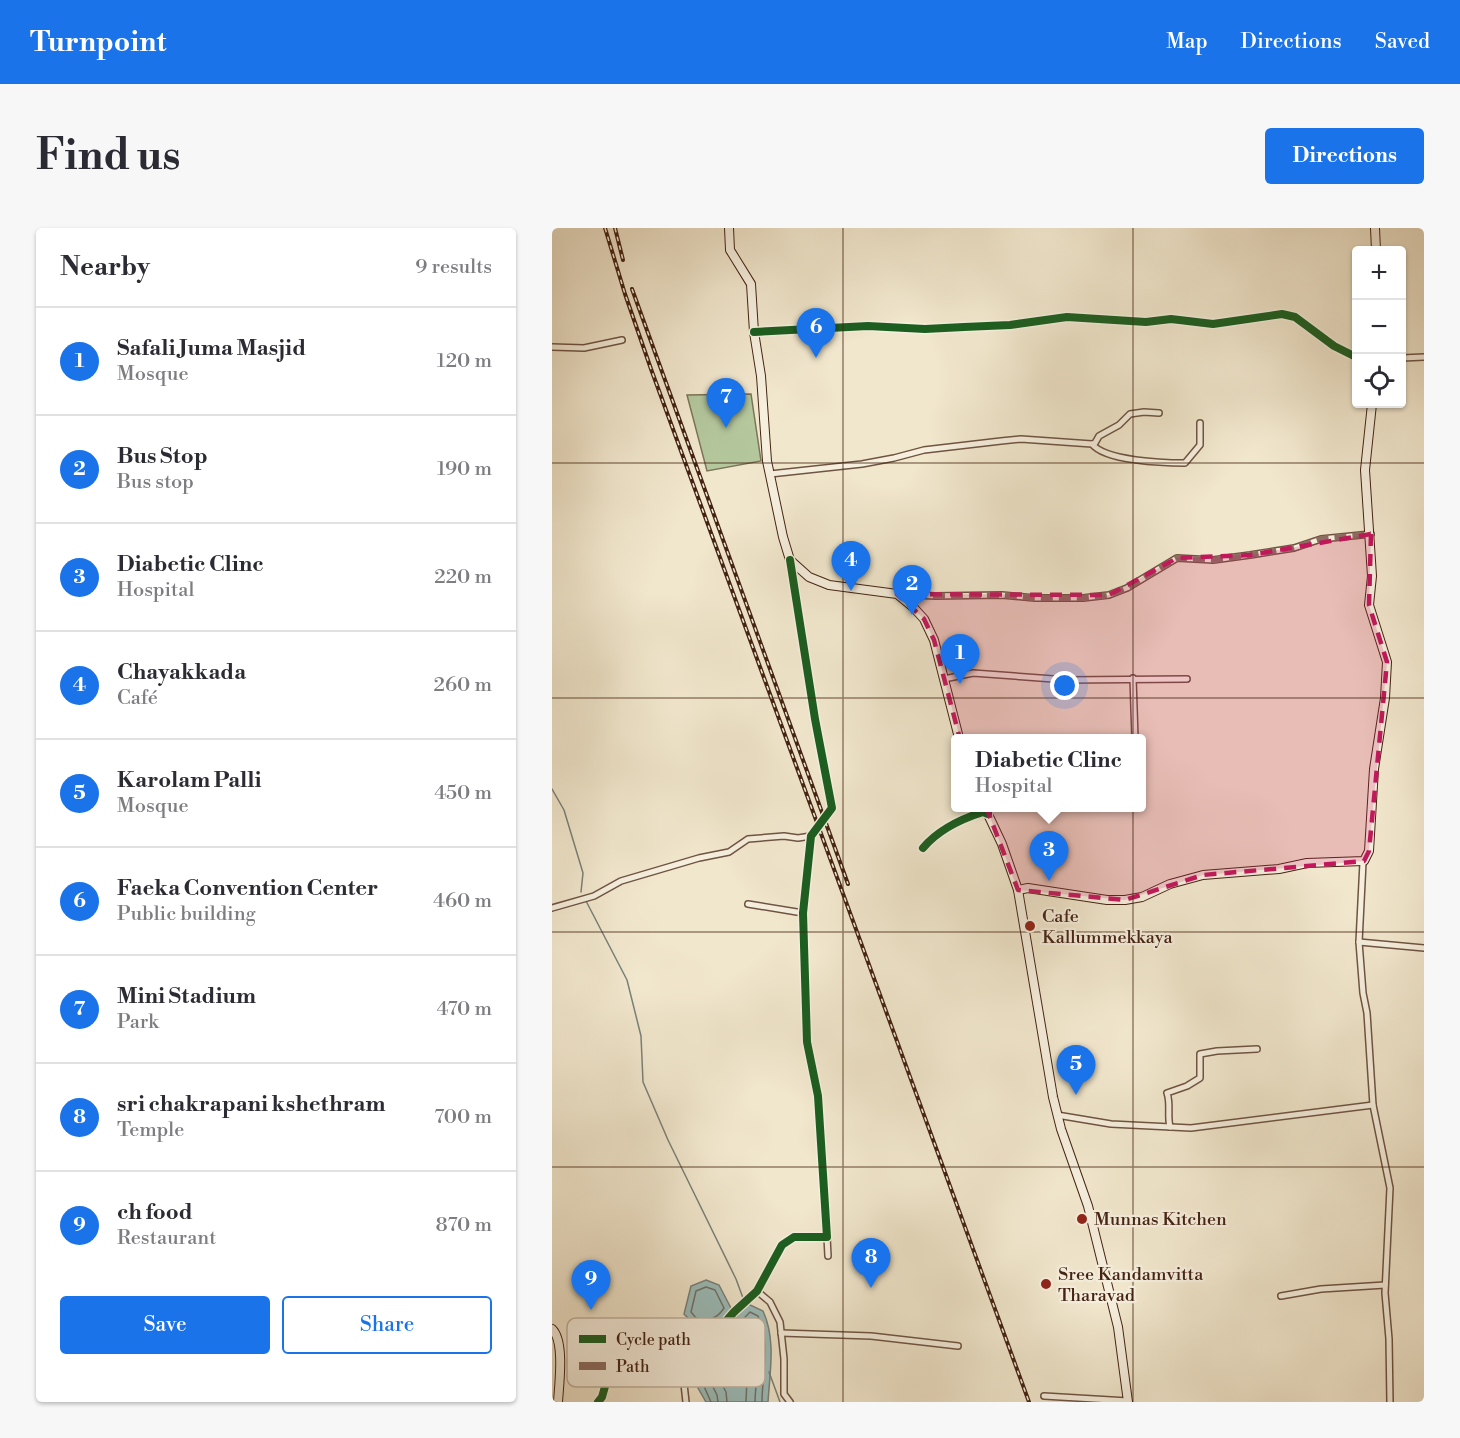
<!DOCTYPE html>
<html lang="en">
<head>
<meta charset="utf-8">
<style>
  body { margin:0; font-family:"Libre Bodoni",serif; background:#f7f7f7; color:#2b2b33 }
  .controls { position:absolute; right:18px; top:18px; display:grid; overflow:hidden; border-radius:6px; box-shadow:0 2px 4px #0004 }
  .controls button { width:54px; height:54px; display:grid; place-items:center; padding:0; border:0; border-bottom:2px solid #e1e1e2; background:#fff; color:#2b2b33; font:30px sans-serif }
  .you { position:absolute; left:513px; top:458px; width:21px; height:21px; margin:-15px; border:4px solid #fff; border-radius:50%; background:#1a73e8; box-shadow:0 0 0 9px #1a73e833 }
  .badge { display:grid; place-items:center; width:39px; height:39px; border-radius:50%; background:#1a73e8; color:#fff; font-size:20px; font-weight:700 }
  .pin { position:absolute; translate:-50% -50px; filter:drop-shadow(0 2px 3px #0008) }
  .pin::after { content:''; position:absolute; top:32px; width:21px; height:18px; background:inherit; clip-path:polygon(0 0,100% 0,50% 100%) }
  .popup { position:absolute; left:399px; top:506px; width:195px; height:78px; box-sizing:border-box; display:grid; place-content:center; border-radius:6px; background:#fff; filter:drop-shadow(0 2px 4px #0005); font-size:20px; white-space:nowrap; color:#7c7c81 }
  .popup b { font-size:22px; color:#2b2b33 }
  .popup::after { content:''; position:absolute; left:50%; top:100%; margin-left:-12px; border:12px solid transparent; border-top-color:#fff }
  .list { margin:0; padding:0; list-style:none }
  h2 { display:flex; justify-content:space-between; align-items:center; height:78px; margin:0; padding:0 24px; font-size:26px }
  h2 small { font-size:20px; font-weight:400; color:#7c7c81 }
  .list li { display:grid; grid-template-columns:39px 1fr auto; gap:18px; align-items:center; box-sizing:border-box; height:108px; padding:0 24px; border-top:2px solid #e1e1e2 }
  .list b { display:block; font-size:22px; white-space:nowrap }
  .list p { margin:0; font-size:20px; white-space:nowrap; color:#7c7c81 }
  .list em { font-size:20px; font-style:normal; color:#7c7c81 }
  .actions { display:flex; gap:12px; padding:18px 24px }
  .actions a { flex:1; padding:14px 0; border:2px solid #1a73e8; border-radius:6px; text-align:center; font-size:21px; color:#1a73e8 }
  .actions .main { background:#1a73e8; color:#fff }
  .icon { flex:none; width:33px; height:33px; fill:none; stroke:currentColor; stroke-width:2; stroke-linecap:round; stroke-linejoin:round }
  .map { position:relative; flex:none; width:872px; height:1174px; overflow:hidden; border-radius:6px }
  header { display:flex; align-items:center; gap:36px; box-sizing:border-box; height:84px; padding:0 30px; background:#1a73e8; color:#fff }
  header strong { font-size:28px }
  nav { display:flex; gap:33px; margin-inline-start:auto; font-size:21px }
  .intro { display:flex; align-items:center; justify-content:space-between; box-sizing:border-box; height:144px; padding:0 36px }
  h1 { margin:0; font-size:42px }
  .button { padding:15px 27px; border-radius:6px; background:#1a73e8; color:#fff; font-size:21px; font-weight:700 }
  main { display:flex; gap:36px; padding:0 36px }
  aside { flex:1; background:#fff; border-radius:6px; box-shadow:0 2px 4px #0004 }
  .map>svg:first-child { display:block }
</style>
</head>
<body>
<header>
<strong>Turnpoint</strong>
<nav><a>Map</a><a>Directions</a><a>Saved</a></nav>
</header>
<div class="intro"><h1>Find us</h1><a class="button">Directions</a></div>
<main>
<aside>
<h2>Nearby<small>9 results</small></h2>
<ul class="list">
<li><span class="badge">1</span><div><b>Safali Juma Masjid</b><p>Mosque</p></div><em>120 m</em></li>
<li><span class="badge">2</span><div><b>Bus Stop</b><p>Bus stop</p></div><em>190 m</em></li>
<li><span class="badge">3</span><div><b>Diabetic Clinc</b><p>Hospital</p></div><em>220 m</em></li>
<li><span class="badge">4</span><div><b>Chayakkada</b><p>Café</p></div><em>260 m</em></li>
<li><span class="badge">5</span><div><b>Karolam Palli</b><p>Mosque</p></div><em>450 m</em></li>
<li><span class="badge">6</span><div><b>Faeka Convention Center</b><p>Public building</p></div><em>460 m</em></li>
<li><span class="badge">7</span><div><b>Mini Stadium</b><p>Park</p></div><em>470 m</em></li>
<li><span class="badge">8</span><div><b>sri chakrapani kshethram</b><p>Temple</p></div><em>700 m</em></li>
<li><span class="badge">9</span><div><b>ch food</b><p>Restaurant</p></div><em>870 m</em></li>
</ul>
<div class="actions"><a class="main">Save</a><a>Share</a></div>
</aside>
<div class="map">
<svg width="872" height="1174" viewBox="0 0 872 1174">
  <rect width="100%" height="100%" fill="#f1e7cd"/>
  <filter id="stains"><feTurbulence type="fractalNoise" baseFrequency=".00333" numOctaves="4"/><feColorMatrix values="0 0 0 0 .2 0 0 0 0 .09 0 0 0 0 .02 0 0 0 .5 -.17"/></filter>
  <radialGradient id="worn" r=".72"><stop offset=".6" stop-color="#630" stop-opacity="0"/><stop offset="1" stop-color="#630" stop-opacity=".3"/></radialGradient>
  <path fill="#b4c79d" stroke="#7c7558" stroke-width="1.5" d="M199,166L209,233L155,243L135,167Z"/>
  <g fill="#9cbfbd" stroke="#798179" stroke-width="1.5">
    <path d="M154,1052L167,1057L180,1082C164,1099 149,1106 132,1086L139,1058Z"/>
    <path d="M196,1076L211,1083C224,1111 218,1143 216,1174H154L138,1146L148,1127Z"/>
  </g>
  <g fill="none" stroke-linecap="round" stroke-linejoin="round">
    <g stroke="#707168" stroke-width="1.5">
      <path d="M154,1059L163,1062L172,1080C165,1091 157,1093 144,1090L139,1084L144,1063Z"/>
      <path d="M159,1174L146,1145L153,1131L198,1084L206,1088C219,1114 210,1146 210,1174"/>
      <path d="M166,1174L165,1167L154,1145L159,1135L199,1094C212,1105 203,1156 203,1174"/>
      <path d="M175,1174L174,1164L164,1145L193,1114L196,1116V1124L194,1174"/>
    </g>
    <g stroke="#798179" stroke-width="1.5">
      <path d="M0,561L12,582L31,645L29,664"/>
      <path d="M34,673L75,752L89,808L91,854L116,912L184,1051L191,1070"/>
      <path d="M217,1144L228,1174"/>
    </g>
    <g stroke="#6f5442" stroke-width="8">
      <g id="minor">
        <path d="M202,104L316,98L373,101L412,99L458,97L515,89L594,94L619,91L661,96L730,86L743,89L782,118L804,129"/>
        <path d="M0,119L32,120L70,112"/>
        <path d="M850,130L872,129"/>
        <path d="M540,216L543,215L547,208L567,197L578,186L592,184L607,185"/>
        <path d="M218,246L310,236L342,230L372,222L449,213L469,211L540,216C553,233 612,235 633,235L648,217V195"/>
        <path d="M345,366L383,368L450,367L483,370H531L557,367L575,360L625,330L661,332L698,327L742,320L769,311L819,306"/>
        <path d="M581,450L583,510"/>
        <path d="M392,451L421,445L515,452L635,451"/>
        <path d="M371,620C386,602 409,591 431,584L435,585"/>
        <path d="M811,634L807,714L811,765L815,785L821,877L838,960L833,1065L837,1111L838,1174"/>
        <path d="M196,676L251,685"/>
        <path d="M0,680L42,668L69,653L147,630L177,624L196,611L232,608L246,610L259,608"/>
        <path d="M807,714L872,720"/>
        <path d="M505,887L559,896L639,900L821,877"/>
        <path d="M618,899C615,887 619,876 615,865L635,858L648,850V826L665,823L705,821"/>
        <path d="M275,1009L276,1028"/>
        <path d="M205,1063L218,1074L228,1094L232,1131V1166L238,1174"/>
        <path d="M729,1068L769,1061L833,1057"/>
        <path d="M229,1105L319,1108L406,1118"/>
        <path d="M131,1147L134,1174"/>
        <path d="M492,1168L576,1173"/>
        <path d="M46,1174L50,1169L56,1148L90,1145L131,1147L141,1131L182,1084L205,1063L230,1017L242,1009H275L266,868L255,814L251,685L259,608L280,580L263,491L238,332"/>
      </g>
    </g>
    <g stroke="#442313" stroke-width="10">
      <g id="secondary">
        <path d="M177,0L178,22L199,56L202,104L209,148L215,233L231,309L238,332L257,349L277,357L345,366L362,380L372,391L382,412L407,510"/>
        <path d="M823,0L824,22"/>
        <path d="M433,580L450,616L466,662L501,869L509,901L536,978L566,1099L576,1174"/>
        <path d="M466,662L476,660L555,672H573L590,669L618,656L651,647L727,641L755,635L812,633L817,623L822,541L833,470L835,434L817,377L820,348L813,242L820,176"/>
        <path d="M0,1101C13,1113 7,1157 6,1174"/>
      </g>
    </g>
    <use href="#minor" stroke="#f6efde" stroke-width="5"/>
    <use href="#secondary" stroke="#f6efde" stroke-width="8"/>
    <g stroke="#442313" stroke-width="4">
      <g id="rail">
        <path d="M53,0L73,66L99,141L477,1174"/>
        <path d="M63,0L71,32"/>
        <path d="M80,61L296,656"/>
      </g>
    </g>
    <use href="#rail" stroke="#f6efde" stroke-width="1.5" stroke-dasharray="4.5" stroke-linecap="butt"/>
    <path stroke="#8d6e63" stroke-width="6" stroke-dasharray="12 6" stroke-linecap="butt" d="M345,366L383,368L450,367L483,370H531L557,367L575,360L625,330L661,332L698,327L742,320L769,311L819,306"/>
    <g stroke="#f6efde" stroke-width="11">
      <g id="cycleway">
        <path d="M202,104L316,98L373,101L412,99L458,97L515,89L594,94L619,91L661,96L730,86L743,89L782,118L804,129"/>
        <path d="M371,620C386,602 409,591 431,584L436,586"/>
        <path d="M46,1174L50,1169L56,1148L90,1145L131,1147L141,1131L182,1084L205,1063L230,1017L242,1009H275L266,868L255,814L251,685L259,608L280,580L263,491L238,332"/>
      </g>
    </g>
    <use href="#cycleway" stroke="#1b5e20" stroke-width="8"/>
  </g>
  <path fill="#c2185b" fill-opacity="0.2" stroke="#c2185b" stroke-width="4.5" stroke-dasharray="12 8" stroke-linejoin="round" d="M819,306L817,377L835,434L817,623L812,633L651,647L573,672L466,662L408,511L382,412L372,391L345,366L557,367L625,330L698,327Z"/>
  <path fill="none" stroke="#442313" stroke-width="1.5" stroke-opacity="0.55" d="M291,0V1174M581,0V1174M0,235H872M0,470H872M0,704H872M0,939H872"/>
  <g fill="#8f2418" stroke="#f6efde" stroke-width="2">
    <circle cx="478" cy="698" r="6"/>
    <circle cx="530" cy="991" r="6"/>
    <circle cx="494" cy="1056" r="6"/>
  </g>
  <g text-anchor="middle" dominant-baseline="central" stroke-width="4.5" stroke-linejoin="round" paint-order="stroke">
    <g font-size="18" fill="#442313" stroke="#f6efde" text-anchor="start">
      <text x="490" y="688">Cafe<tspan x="490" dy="21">Kallummekkaya</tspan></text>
      <text x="542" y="991">Munnas Kitchen</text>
      <text x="506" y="1046">Sree Kandamvitta<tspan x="506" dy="21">Tharavad</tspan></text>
    </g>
  </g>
  <rect x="15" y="1090" width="198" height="69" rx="9" fill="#f6efde" stroke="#c1b2a1" stroke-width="1.5"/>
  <rect x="27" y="1107" width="27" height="8" fill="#1b5e20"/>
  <rect x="27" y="1134" width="27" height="8" fill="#8d6e63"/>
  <g font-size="16" fill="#442313">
    <text x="64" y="1117">Cycle path</text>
    <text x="64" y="1144">Path</text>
  </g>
  <rect width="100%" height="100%" filter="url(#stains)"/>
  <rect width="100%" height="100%" fill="url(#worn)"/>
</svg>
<div class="controls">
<button>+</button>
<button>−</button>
<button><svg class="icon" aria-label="locate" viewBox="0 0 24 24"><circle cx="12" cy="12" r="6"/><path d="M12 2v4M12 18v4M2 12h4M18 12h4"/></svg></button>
</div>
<div class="you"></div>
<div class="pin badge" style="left:408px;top:456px">1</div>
<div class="pin badge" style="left:360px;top:387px">2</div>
<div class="pin badge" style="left:497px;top:653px">3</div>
<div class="popup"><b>Diabetic Clinc</b>Hospital</div>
<div class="pin badge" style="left:299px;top:363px">4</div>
<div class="pin badge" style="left:524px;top:867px">5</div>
<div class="pin badge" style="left:264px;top:130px">6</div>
<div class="pin badge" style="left:174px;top:200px">7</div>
<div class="pin badge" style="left:319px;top:1060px">8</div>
<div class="pin badge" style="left:39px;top:1082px">9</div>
</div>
</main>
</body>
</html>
